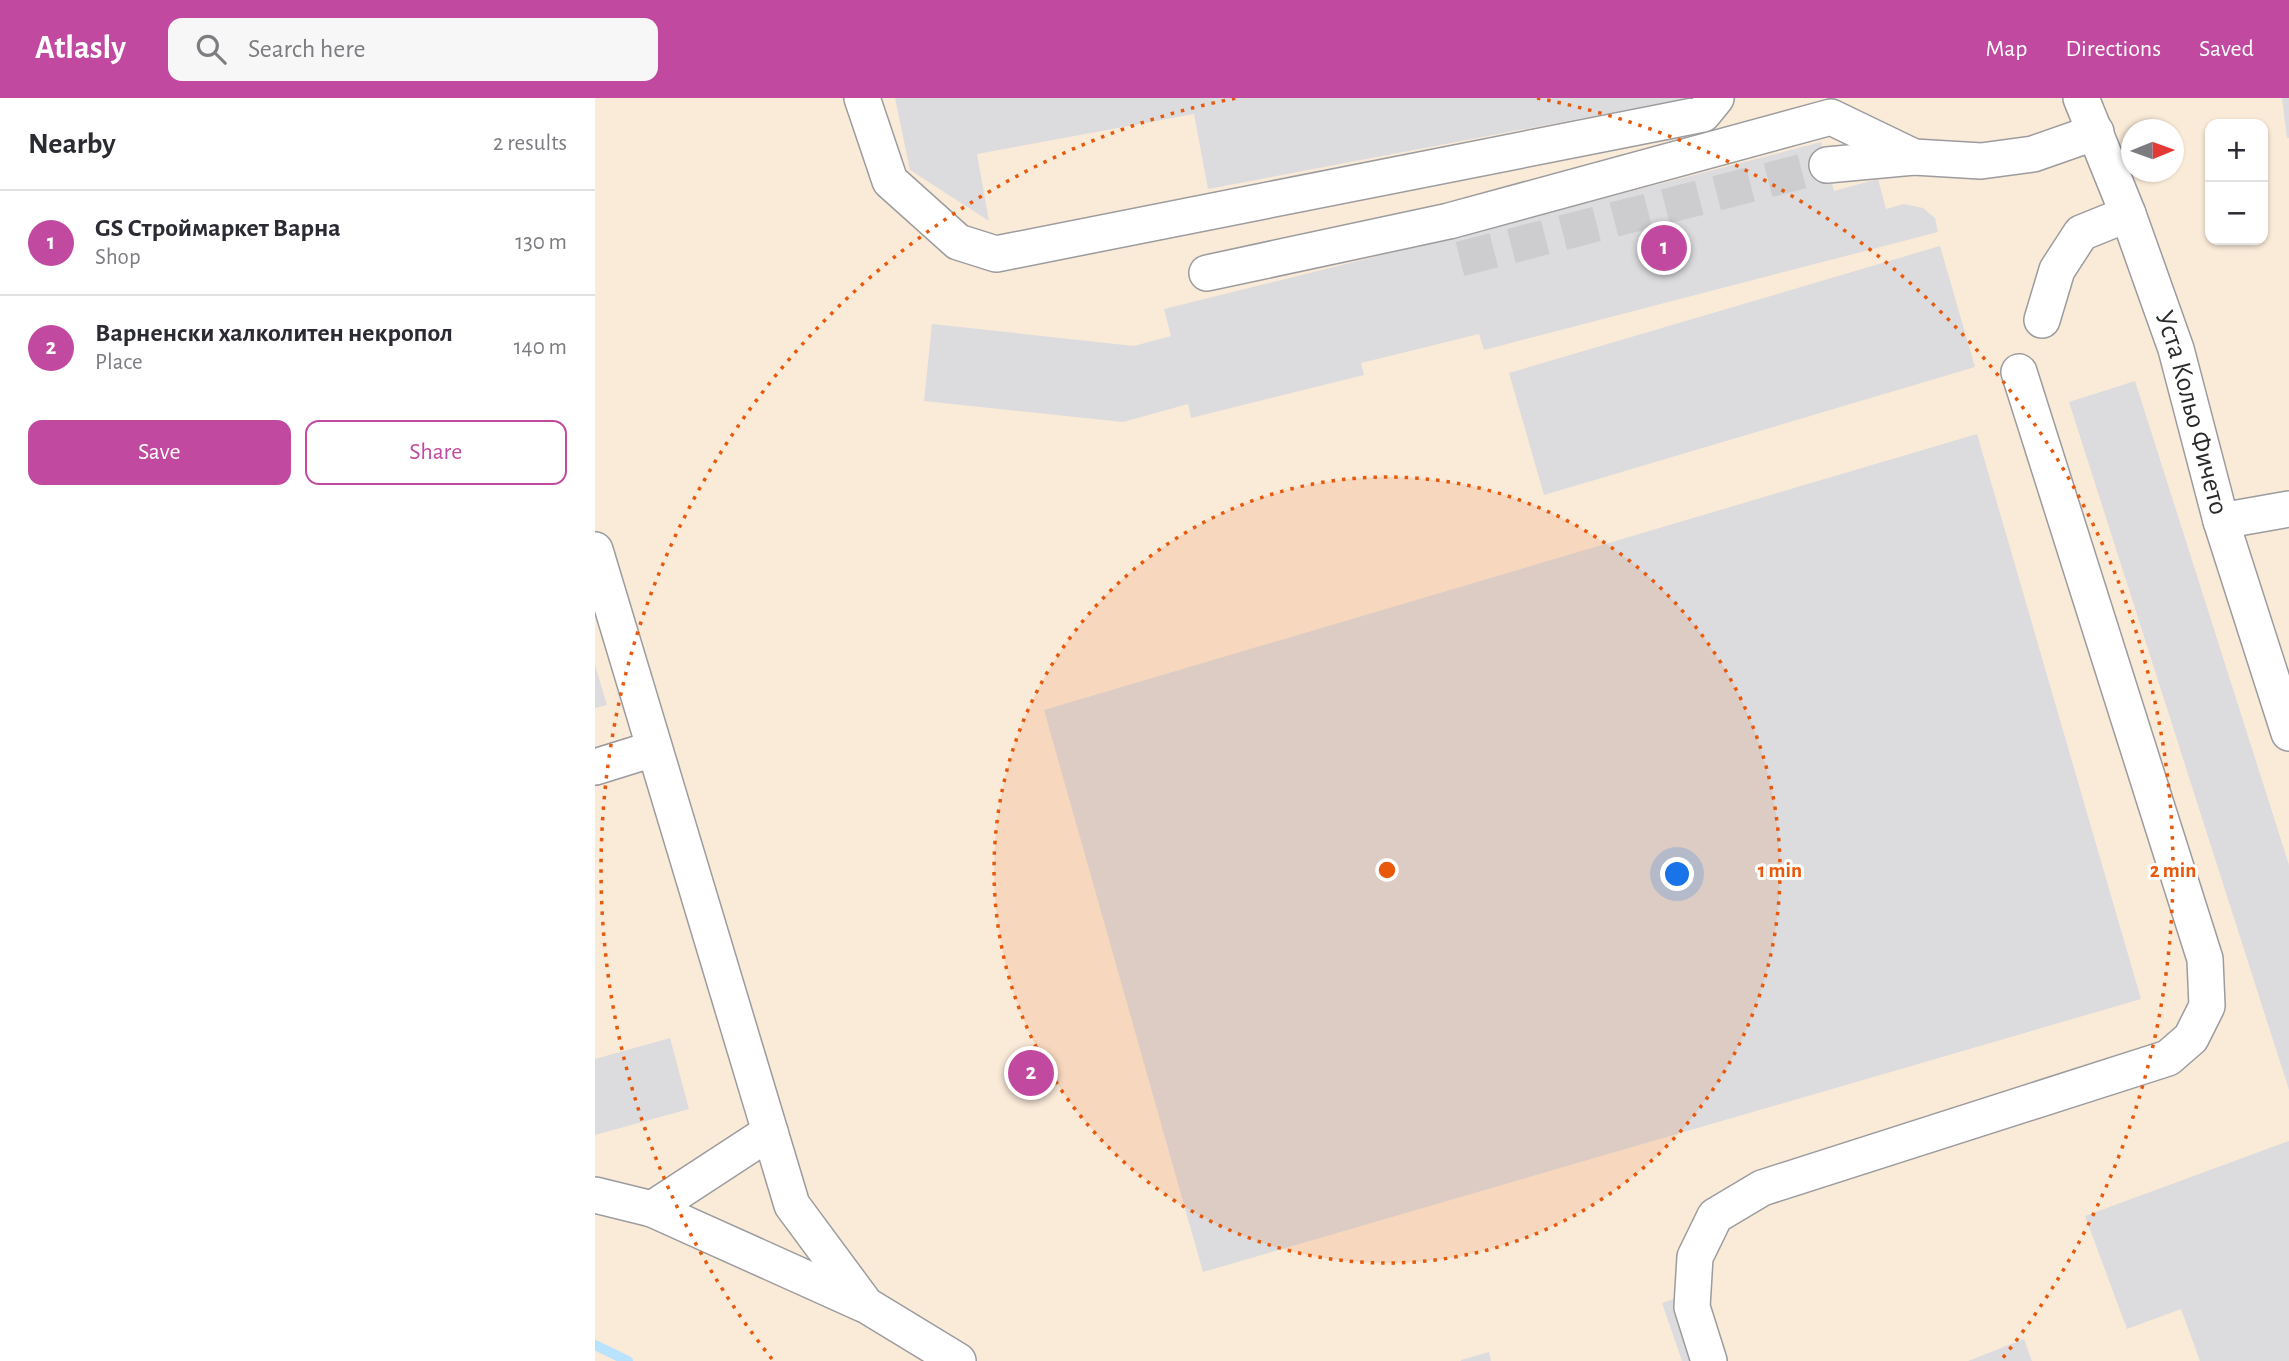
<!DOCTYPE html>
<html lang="en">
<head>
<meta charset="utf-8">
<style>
  body { margin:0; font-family:"Alegreya Sans",sans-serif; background:#f7f7f7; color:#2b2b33 }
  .controls { position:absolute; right:21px; top:21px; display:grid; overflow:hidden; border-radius:14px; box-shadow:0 2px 5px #0004 }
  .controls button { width:63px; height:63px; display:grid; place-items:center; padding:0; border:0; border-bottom:2px solid #e1e1e2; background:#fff; color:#2b2b33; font:35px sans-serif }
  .compass { position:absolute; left:1526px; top:21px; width:63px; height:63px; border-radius:50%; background:#fff; box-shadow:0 2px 5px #0004; rotate:89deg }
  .you { position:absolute; left:1083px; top:777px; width:24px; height:24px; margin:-18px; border:5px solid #fff; border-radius:50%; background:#1a73e8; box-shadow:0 0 0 10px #1a73e833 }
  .badge { display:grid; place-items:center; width:46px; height:46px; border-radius:50%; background:#c14aa0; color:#fff; font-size:23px; font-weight:700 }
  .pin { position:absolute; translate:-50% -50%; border:4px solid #fff; box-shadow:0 2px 7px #0006 }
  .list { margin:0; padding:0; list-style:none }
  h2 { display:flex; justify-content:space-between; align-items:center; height:91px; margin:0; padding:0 28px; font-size:30px }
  h2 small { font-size:23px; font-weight:400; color:#7c7c81 }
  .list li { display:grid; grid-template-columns:46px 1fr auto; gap:21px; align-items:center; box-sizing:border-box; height:105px; padding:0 28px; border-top:2px solid #e1e1e2 }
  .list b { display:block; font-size:26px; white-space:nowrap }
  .list p { margin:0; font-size:23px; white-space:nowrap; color:#7c7c81 }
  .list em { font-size:23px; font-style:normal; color:#7c7c81 }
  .actions { display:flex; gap:14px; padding:21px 28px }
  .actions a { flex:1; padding:16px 0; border:2px solid #c14aa0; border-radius:14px; text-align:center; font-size:24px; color:#c14aa0 }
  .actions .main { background:#c14aa0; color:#fff }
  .icon { flex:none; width:38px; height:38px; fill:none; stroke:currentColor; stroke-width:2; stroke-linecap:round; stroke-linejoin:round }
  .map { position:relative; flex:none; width:1694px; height:1263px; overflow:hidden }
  header { display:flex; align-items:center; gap:42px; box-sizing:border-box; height:98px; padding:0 35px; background:#c14aa0; color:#fff }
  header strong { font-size:33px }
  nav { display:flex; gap:38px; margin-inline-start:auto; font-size:24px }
  .search { width:490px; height:63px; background:#f7f7f7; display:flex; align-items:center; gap:18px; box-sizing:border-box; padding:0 24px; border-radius:14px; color:#7c7c81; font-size:26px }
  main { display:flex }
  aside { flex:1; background:#fff }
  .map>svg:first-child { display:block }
</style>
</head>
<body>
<header>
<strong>Atlasly</strong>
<div class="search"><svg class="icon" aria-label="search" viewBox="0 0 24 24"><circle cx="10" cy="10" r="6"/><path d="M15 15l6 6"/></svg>Search here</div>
<nav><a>Map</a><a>Directions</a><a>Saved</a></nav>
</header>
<main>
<aside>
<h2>Nearby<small>2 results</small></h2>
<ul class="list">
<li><span class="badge">1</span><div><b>GS Строймаркет Варна</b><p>Shop</p></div><em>130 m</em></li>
<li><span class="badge">2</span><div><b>Варненски халколитен некропол</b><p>Place</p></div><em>140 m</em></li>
</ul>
<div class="actions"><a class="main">Save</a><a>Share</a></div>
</aside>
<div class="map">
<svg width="1694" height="1263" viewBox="0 0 1694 1263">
  <rect width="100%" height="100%" fill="#f6f6f9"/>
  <path fill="#faead8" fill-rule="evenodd" d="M0,0H1694V1263H0ZM1615,26H1668V142H1615ZM1536,32H1578V74H1536Z"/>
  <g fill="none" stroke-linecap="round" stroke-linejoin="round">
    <path stroke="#b9e2ff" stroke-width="10" d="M0,1247L33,1263"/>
  </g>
  <g fill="#dcdcdf">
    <path d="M300,0H1089V1L613,91L599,16L382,56L394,123L315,72Z"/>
    <path d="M1687,0H1694V40H1692Z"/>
    <path d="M1226,44L1239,93L1283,81L1291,111L1309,106L1328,110L1340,120L1343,134L889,252L884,236L766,265L769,277L596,320L593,306L528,324L329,303L337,226L539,248L576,238L569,211L860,139Z"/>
    <path d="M1345,148L1380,269L949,397L914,275Z"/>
    <path d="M1540,283L1694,767V992L1474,304Z"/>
    <path d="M1382,336L1546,901L608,1174L449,612Z"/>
    <path d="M0,567L12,607L0,610Z"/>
    <path d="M75,940L94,1011L0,1037V961Z"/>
    <path d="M1694,1043V1263H1605L1586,1211L1532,1231L1490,1118Z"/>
    <path d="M1108,1191L1132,1263H1087L1067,1205Z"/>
    <path d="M1429,1241L1437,1263H1373Z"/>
    <path d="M894,1254L896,1263H866V1262Z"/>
  </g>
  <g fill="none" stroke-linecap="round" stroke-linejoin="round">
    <path stroke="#cdcdd0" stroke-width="35" stroke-dasharray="35 18" stroke-linecap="butt" d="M865,161L1232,67"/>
    <g stroke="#9c9b9e" stroke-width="38">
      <g id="minor">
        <path d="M267,0L295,83L363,144L401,156L1108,16L1121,0"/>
        <path id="s1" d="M1486,0L1533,116L1581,251L1626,423L1694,635"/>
        <path d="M1232,67L1319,59L1386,63L1438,56L1501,34"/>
        <path d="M612,175L854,123L1236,19L1319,59"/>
        <path d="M1447,222L1462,172L1486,135L1533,116"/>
        <path d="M1626,423L1694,411"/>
        <path d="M0,452L197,1107L271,1207L363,1263"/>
        <path d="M0,669L58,651"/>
        <path d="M0,1097L57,1111L268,1206"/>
        <path d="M57,1111L175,1034"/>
        <path d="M1114,1263L1097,1209L1100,1159L1120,1118L1167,1090L1573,960L1596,940L1612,908L1610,861L1424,274"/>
      </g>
    </g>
    <use href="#minor" stroke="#fff" stroke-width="35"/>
  </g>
  <circle cx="792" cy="772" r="393" fill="#e8590c" fill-opacity=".12"/>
  <g fill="none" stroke="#e8590c" stroke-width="3.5" stroke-dasharray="3.5 7">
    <circle cx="792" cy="772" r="393"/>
    <path d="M177 1261A786 786 0 0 1 642 0M942 0A786 786 0 0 1 1407 1261"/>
  </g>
  <g text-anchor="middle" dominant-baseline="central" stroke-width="6" stroke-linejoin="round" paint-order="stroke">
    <g font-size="28" fill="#2a2a2b" stroke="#fff">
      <text stroke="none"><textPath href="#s1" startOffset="334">Уста Кольо Фичето</textPath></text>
    </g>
  </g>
  <circle cx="792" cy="772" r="10" fill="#e8590c" stroke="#fff" stroke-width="3.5"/>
  <g font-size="21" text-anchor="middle" font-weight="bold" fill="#e8590c" stroke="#fff" stroke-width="6" stroke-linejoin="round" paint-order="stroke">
    <text x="1185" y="779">1 min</text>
    <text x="1578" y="779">2 min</text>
  </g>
</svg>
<div class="controls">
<button>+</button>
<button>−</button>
</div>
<svg class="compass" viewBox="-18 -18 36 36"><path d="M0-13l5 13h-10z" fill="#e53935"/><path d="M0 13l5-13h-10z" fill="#7c7c81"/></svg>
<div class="you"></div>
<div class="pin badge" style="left:1069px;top:150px">1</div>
<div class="pin badge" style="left:436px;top:975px">2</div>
</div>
</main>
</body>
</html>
